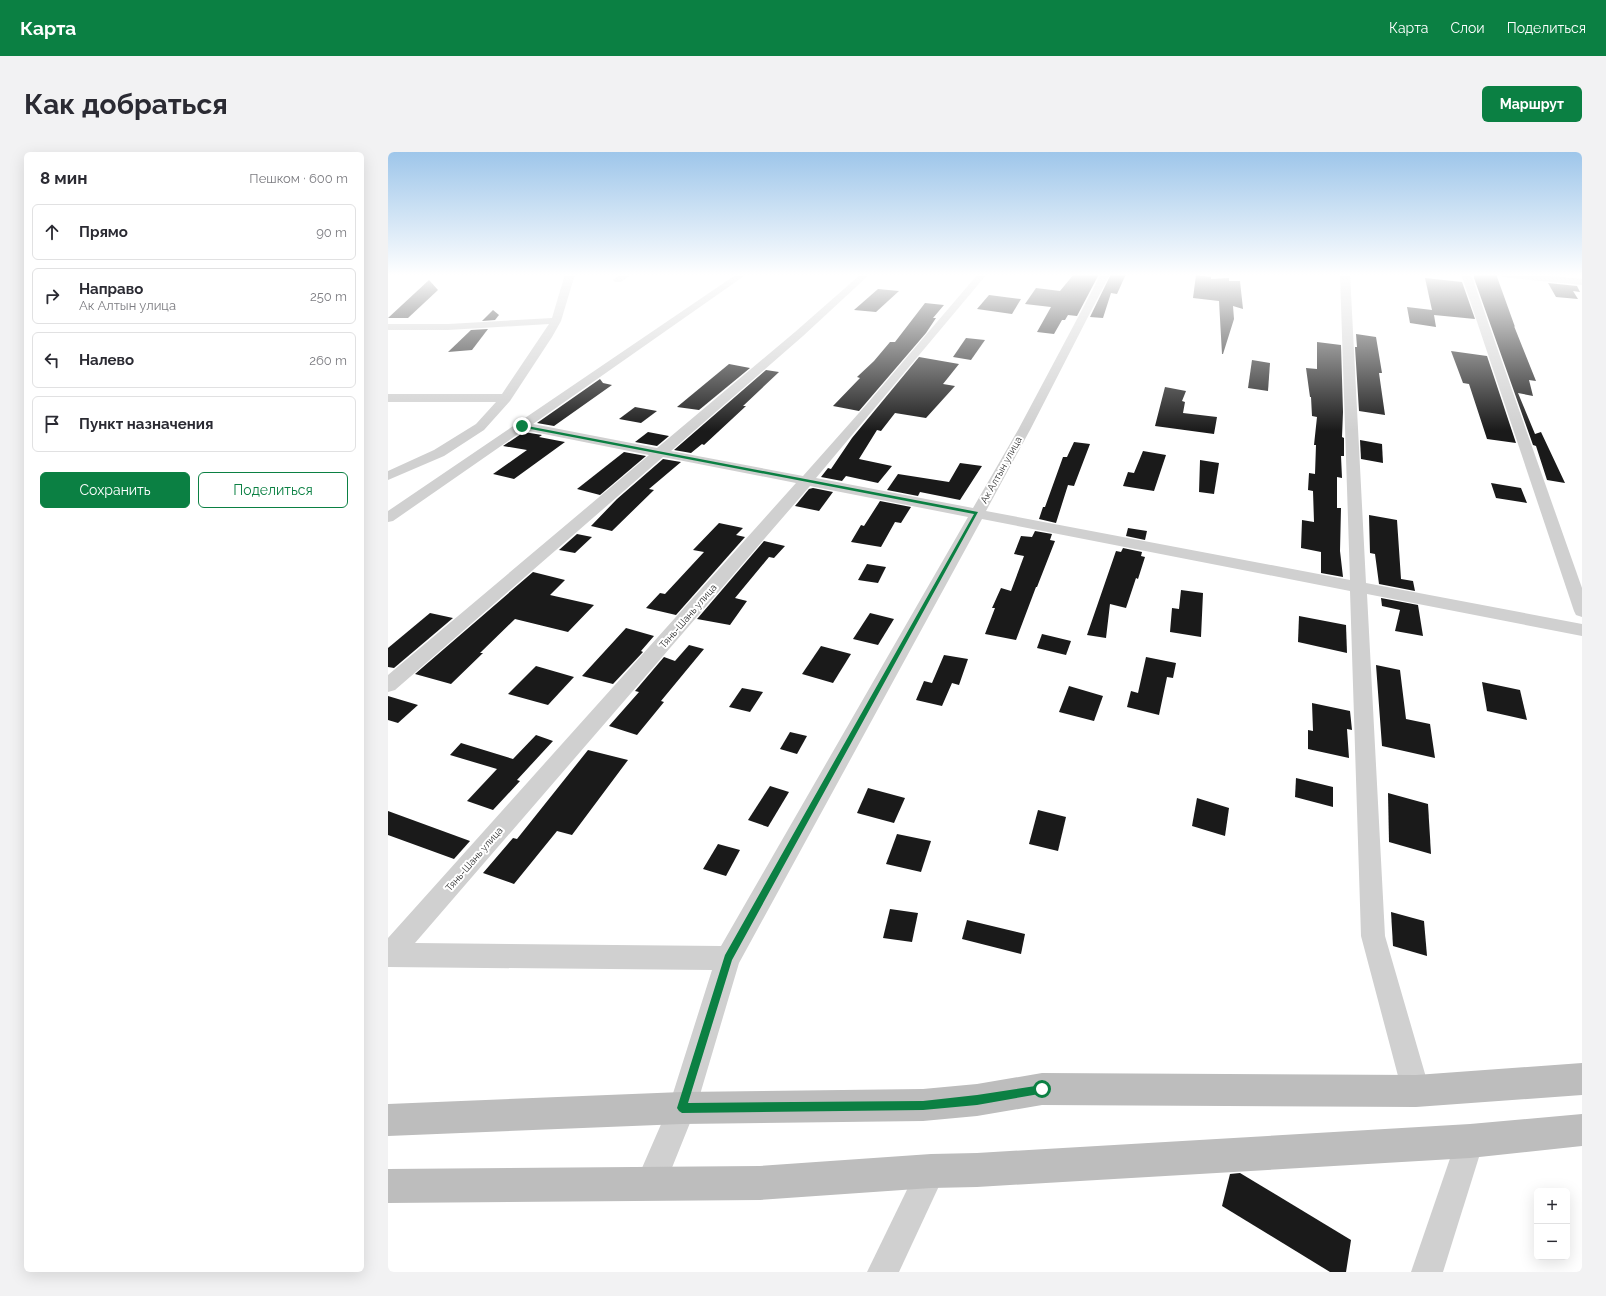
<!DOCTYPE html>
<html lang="ru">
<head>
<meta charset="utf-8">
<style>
  body { margin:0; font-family:Raleway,sans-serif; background:#f2f2f3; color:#2b2b33 }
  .controls { position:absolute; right:12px; bottom:12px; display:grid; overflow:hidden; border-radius:6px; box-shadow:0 4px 16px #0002 }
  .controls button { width:36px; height:36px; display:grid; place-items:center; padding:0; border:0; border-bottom:1px solid #e1e1e2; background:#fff; color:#2b2b33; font:20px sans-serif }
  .stop { position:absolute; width:12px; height:12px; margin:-9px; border:3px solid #0b8043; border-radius:50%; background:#fff }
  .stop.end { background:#0b8043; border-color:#fff; box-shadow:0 1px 4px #0008 }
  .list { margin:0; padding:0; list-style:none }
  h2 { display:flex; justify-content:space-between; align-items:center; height:52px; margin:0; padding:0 16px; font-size:17px }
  h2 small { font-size:13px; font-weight:400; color:#7c7c81 }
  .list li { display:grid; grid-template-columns:26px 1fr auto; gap:12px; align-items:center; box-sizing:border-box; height:56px; margin:0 8px 8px; padding:0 8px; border:1px solid #e1e1e2; border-radius:6px }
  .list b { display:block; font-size:15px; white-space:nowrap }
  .list p { margin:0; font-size:13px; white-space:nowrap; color:#7c7c81 }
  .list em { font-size:13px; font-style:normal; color:#7c7c81 }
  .actions { display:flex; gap:8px; padding:12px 16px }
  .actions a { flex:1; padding:9px 0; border:1px solid #0b8043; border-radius:6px; text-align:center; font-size:14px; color:#0b8043 }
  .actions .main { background:#0b8043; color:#fff }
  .icon { flex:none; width:22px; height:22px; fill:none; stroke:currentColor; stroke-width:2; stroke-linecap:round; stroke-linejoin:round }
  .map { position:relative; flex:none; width:1194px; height:1120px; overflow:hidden; border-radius:6px }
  header { display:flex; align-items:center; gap:24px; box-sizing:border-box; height:56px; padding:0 20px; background:#0b8043; color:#fff }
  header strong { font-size:19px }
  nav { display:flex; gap:22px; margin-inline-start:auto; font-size:14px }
  .intro { display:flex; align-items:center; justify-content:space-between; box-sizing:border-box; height:96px; padding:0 24px }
  h1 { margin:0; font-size:28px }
  .button { padding:10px 18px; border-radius:6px; background:#0b8043; color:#fff; font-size:14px; font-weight:700 }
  main { display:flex; gap:24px; padding:0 24px }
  aside { flex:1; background:#fff; border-radius:6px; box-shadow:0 4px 16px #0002 }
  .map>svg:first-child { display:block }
</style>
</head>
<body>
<header>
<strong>Карта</strong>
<nav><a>Карта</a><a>Слои</a><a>Поделиться</a></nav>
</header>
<div class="intro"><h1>Как добраться</h1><a class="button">Маршрут</a></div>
<main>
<aside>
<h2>8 мин<small>Пешком · 600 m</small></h2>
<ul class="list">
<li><svg class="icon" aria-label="ahead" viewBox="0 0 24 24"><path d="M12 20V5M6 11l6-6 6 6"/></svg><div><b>Прямо</b></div><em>90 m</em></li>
<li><svg class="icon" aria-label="right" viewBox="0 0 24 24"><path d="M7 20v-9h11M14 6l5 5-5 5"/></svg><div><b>Направо</b><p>Ак Алтын улица</p></div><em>250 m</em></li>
<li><svg class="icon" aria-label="left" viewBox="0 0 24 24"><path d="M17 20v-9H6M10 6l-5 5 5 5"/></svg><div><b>Налево</b></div><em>260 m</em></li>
<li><svg class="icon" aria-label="arrive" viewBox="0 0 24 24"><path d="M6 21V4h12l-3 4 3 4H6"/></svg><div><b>Пункт назначения</b></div></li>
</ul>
<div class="actions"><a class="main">Сохранить</a><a>Поделиться</a></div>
</aside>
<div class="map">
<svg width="1194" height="1120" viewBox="0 0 1194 1120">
  <rect width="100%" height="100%" fill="#fff"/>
  <g fill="#1a1a1a">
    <path d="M686,122H711L689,164L680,163L677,168H674L666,182L649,180L663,155L637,152L648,136L672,139Z"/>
    <path d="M723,122H738L729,142L723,141L715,166L702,165Z"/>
    <path d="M1086,122H1108L1127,175L1126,174L1148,229L1141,228L1145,244L1130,241L1147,282L1153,280L1177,331L1159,328L1148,294L1145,293L1086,126Z"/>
    <path d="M808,123L823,125V127L841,126V129H852L855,157L845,154L846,167L835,202H834L831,149L805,146Z"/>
    <path d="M1037,126L1074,130L1087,167L1046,163L1048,175L1022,171L1019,155L1044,158Z"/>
    <path d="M41,128L50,138L20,166H0Z"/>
    <path d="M1160,131L1189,134L1192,140L1185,139L1190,147L1168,145Z"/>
    <path d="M490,137L511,139L488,160L466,158Z"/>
    <path d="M601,143L633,147L624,162L589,157Z"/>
    <path d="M537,151L556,153L545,166H548L538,181L471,259L445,254L472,226L469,225L486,209L502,190H507Z"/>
    <path d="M105,158L111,163L107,168L94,169Z"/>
    <path d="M100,177L84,198L60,200L83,178Z"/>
    <path d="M968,182L988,185L994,221H991L997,263L971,259L967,195H969Z"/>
    <path d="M578,186L597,188L583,208L565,205Z"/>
    <path d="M929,190L953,193L955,260L954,285L956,286V304H953L954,326L949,325V356H953L952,399L955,425L933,421V400L913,396L914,368L926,370L925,339L920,338L921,321L927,322L928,293H926L929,265L924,264L923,245H922L918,216L929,217Z"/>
    <path d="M1063,199L1099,204L1128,291L1099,287L1081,232L1075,231Z"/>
    <path d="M531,205L571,212L555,232L567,234L538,266L507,261L493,279L489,278L471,307L504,314L490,331L458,324L454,329L433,325L440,316L443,317L464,286Z"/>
    <path d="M864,208L882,211L880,239L860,236Z"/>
    <path d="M341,212L362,216L311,258L289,255Z"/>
    <path d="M378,218L391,220L355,254H358L316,293L314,292L303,301L286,298Z"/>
    <path d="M212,227L215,231L224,233L166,274L149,271Z"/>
    <path d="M777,235L798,239L794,249L797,250L795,261L829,265L826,282L767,274Z"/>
    <path d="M247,255L269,259L253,271L231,267Z"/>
    <path d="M136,280L154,283L151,285L177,290L126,327L105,322L139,298L115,294Z"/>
    <path d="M260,280L281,284L269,294L247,290Z"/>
    <path d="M972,288L994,292L995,311L973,307Z"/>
    <path d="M686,290L702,292L686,334L680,333L668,371L651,367L655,355H657L675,305H679Z"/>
    <path d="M755,299L778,303L766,339L735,334L740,320L746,321Z"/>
    <path d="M236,300L258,304L212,343L189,337Z"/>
    <path d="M275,307L293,310L261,337L266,338L224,379L203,374L229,347Z"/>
    <path d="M812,308L831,311L826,342L811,340Z"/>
    <path d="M572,311L594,314L572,348L532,340L530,344L499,338L510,322L561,330Z"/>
    <path d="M1103,331L1133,336L1139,351L1108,346Z"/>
    <path d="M425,336L445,340L431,359L407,354L421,337Z"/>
    <path d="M492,349L523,355L513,371L507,370L493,395L463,390L473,373L476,374Z"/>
    <path d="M981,363L1009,368L1013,427L1025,429L1027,439L991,432L987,402L982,401Z"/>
    <path d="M331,371L355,376L348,383L357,385L288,463L258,456L272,441L277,442L316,400L305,398Z"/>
    <path d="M740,376L759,379L757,388L738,384Z"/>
    <path d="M647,379L664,382L662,388L667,389L649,435H648L628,488L597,482L607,456H604L613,436L623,439L636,404L626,402L633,384L644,385Z"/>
    <path d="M189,382L204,385L187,401L171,398Z"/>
    <path d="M376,389L397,394L386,406L381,405L347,446L359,449L342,473L309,467Z"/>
    <path d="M735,396L754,400L753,404L757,405L750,427L748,426L738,456L722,452L718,486L699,483L728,399L733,400Z"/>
    <path d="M479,412L498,415L490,431L470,428Z"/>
    <path d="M145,420L177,428L162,443L206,453L180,480L127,467L92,501H95L63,532L27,522Z"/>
    <path d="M793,438L815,441L813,485L782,480L784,456L791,457Z"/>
    <path d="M993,446L1030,453L1035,484L1007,479L1012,458L994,454Z"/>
    <path d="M42,461L65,466L6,516L0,515V496Z"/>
    <path d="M482,461L506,467L490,493L465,487Z"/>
    <path d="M911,464L958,473L959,501L910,490Z"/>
    <path d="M238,476L266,484L253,499L255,500L225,532L194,524Z"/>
    <path d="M654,482L683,489L678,503L649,496Z"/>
    <path d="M301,493L316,497L273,549L276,550L249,583L221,574L251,540L247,539L276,505L287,509Z"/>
    <path d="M433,494L463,502L445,531L414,522Z"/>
    <path d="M556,503L580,507L571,533L564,531L554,554L528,548L536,529L544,531Z"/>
    <path d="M758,505L788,511L785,526L779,525L771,563L739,555L743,539L750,541Z"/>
    <path d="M988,513L1012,518L1018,567L1042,572L1047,606L994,594Z"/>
    <path d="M148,514L186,525L160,553L120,542Z"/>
    <path d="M1094,530L1132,538L1139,568L1099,559Z"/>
    <path d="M681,534L715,544L706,569L671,560Z"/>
    <path d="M354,536L375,540L362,560L341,555Z"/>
    <path d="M0,544L30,553L10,571L0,568Z"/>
    <path d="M924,551L962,559L964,578L959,577L961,606L920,597V578L925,579Z"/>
    <path d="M402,580L419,584L409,602L392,597Z"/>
    <path d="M148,583L165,589L129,628L132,629L105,658L79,649L109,617L62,603L73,591L125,607Z"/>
    <path d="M200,598L240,608L184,683L169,679L126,732L95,721L125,686L129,687Z"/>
    <path d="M908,626L945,635V655L907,645Z"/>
    <path d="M382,634L401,640L380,675L360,668Z"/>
    <path d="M480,636L517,646L506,671L469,661Z"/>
    <path d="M1000,641L1040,652L1043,702L1001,690Z"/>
    <path d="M809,646L841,656L837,684L804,674Z"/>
    <path d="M650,658L678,665L670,699L641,692Z"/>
    <path d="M0,659L82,689L66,707L0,683Z"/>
    <path d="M509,682L543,689L533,720L498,712Z"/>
    <path d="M330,692L352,698L338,724L315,717Z"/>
    <path d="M502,757L530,761L524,790L495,786Z"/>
    <path d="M1003,760L1036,769L1039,804L1005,794Z"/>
    <path d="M579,768L637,782L633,802L574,787Z"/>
    <path d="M852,1021L963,1088L958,1120H942L834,1054L842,1022Z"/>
  </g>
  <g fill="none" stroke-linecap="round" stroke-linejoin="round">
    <g fill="#d0d0d0" fill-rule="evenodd">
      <path d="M177,122H187L173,169L164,185L122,249L96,278L56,304L0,328V319L46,298L88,272L108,250H0V242H114L161,172L60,178H0V172H60L164,166Z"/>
      <path d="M233,122H244L233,130H227L225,128Z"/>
      <path d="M349,122H359L145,272L269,296L407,180L473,122H482L415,184L283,299L415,324L478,253L590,122H599L428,326L585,356L630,278L713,122H722L642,278L598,359L962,428L952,122H962L978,431L1194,472V484L979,442L997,784L1042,939L1038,949L1028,953L1018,949L1014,939L973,784L962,439L594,367L351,811L308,956L273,1043L262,1047L251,1043L247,1032L281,954L324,818L0,815V786L408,331L275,305L7,538L0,540V523L261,303L136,278L5,369L0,370V359ZM422,334L580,365L333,794L27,791Z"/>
      <path d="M1073,122H1083L1194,436V465L1188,463L1186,459Z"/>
      <path d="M1110,122H1142L1194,127V133L1114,125Z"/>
      <path d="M1082,975L1092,979L1096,989L1055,1120H1023L1068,989L1072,979Z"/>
      <path d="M543,1004L553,1009L558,1019L511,1120H479L533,1009Z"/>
    </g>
    <g fill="#bdbdbd" fill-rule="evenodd">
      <path d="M1194,911V943L1028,955L654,953L589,964L535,969L294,972L0,984V952L294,940L535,937L589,932L654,921L1028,923Z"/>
      <path d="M1194,962V994L1082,1006L589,1035L543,1036L372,1048L0,1051V1017L372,1014L543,1002L589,1001L1082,972Z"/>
    </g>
  </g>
  <linearGradient id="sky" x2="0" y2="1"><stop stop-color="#9ec6ea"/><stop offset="0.44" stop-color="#fff"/><stop offset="1" stop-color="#fff" stop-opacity="0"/></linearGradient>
  <rect width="1194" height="279" fill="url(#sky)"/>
  <path fill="#0b8043" d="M134,273L590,360L344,808L300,951L535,949L589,943L654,933L657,934L659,937L657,941L589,953L535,958L294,961L291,959L289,956L337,803L586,362L132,275Z"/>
  <g text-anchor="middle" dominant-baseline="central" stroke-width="4" stroke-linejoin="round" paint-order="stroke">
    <g font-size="10" fill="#333" stroke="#fff">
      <text transform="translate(613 318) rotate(-61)">Ак Алтын улица</text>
      <text transform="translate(300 464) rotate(-49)">Тянь-Шань улица</text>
      <text transform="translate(86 707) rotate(-49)">Тянь-Шань улица</text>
    </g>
  </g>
</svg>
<div class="controls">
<button>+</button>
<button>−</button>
</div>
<div class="stop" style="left:654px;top:937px"></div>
<div class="stop end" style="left:134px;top:274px"></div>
</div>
</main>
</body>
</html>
